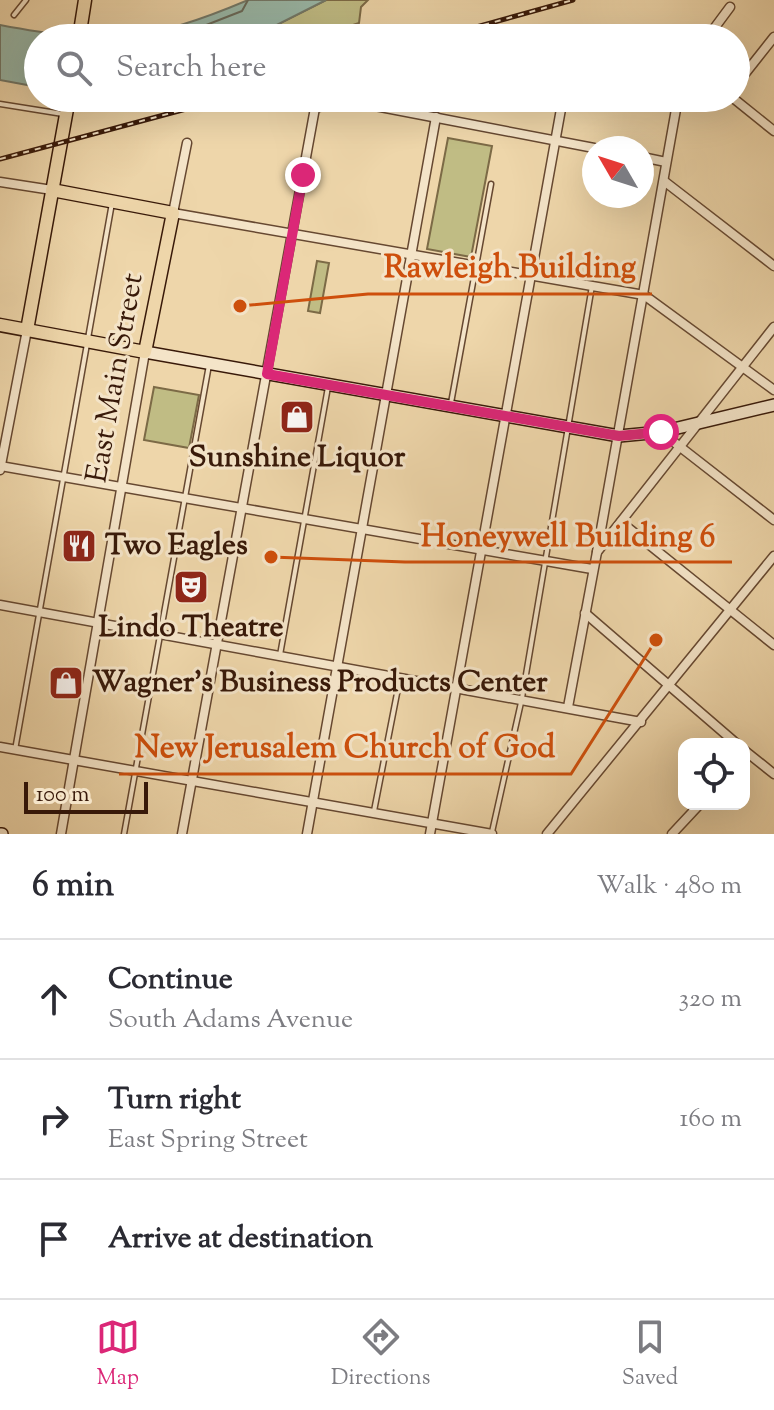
<!DOCTYPE html>
<html lang="en">
<head>
<meta charset="utf-8">
<style>
  body { margin:0; font-family:"Sorts Mill Goudy",serif; background:#f7f7f7; color:#2b2b33 }
  .controls { position:absolute; right:24px; bottom:24px; display:grid; overflow:hidden; border-radius:16px; box-shadow:0 8px 32px #0002 }
  .controls button { width:72px; height:72px; display:grid; place-items:center; padding:0; border:0; border-bottom:2px solid #e1e1e2; background:#fff; color:#2b2b33; font:40px sans-serif }
  .compass { position:absolute; left:582px; top:136px; width:72px; height:72px; border-radius:50%; background:#fff; box-shadow:0 8px 32px #0002; rotate:309deg }
  .scale { position:absolute; left:24px; bottom:20px; width:124px; box-sizing:border-box; padding-left:8px; border:4px solid #381909; border-top:0; font-size:22px; line-height:28px; white-space:nowrap; color:#381909; -webkit-text-stroke:6px #f4e4c8; paint-order:stroke }
  .stop { position:absolute; width:24px; height:24px; margin:-18px; border:6px solid #db2777; border-radius:50%; background:#fff }
  .stop.end { background:#db2777; border-color:#fff; box-shadow:0 2px 8px #0008 }
  .list { margin:0; padding:0; list-style:none }
  h2 { display:flex; justify-content:space-between; align-items:center; height:104px; margin:0; padding:0 32px; font-size:34px }
  h2 small { font-size:26px; font-weight:400; color:#7c7c81 }
  .list li { display:grid; grid-template-columns:52px 1fr auto; gap:24px; align-items:center; box-sizing:border-box; height:120px; padding:0 32px; border-top:2px solid #e1e1e2 }
  .list b { display:block; font-size:30px; white-space:nowrap }
  .list p { margin:0; font-size:26px; white-space:nowrap; color:#7c7c81 }
  .list em { font-size:26px; font-style:normal; color:#7c7c81 }
  .icon { flex:none; width:44px; height:44px; fill:none; stroke:currentColor; stroke-width:2; stroke-linecap:round; stroke-linejoin:round }
  .map { position:relative; flex:none; width:774px; height:834px; overflow:hidden }
  .search { position:absolute; background:#fff; box-shadow:0 8px 32px #0002; left:24px; right:24px; top:24px; height:88px; display:flex; align-items:center; gap:20px; box-sizing:border-box; padding:0 28px; border-radius:44px; color:#7c7c81; font-size:30px }
  .sheet { height:464px; background:#fff }
  nav { display:flex; justify-content:space-around; align-items:center; box-sizing:border-box; height:112px; border-top:2px solid #e1e1e2; background:#fff; font-size:22px; color:#7c7c81 }
  nav a { display:grid; justify-items:center; gap:4px }
  nav .on { color:#db2777 }
  .map>svg:first-child { display:block }
</style>
</head>
<body>
<div class="map">
<svg width="774" height="834" viewBox="0 0 774 834">
  <rect width="100%" height="100%" fill="#eed6aa"/>
  <filter id="stains"><feTurbulence type="fractalNoise" baseFrequency=".0025" numOctaves="4"/><feColorMatrix values="0 0 0 0 .2 0 0 0 0 .09 0 0 0 0 .02 0 0 0 .5 -.17"/></filter>
  <radialGradient id="worn" r=".72"><stop offset=".6" stop-color="#630" stop-opacity="0"/><stop offset="1" stop-color="#630" stop-opacity=".3"/></radialGradient>
  <g fill="#c0bc84" stroke="#7c6a46" stroke-width="2">
    <path d="M326,0H368L361,7L359,23L329,33L330,38H251Z"/>
    <path d="M448,138L492,146L471,257L427,249Z"/>
    <path d="M317,261L329,263L320,313L308,311Z"/>
    <path d="M154,387L199,395L189,448L144,440Z"/>
  </g>
  <path fill="#99b9aa" stroke="#72796a" stroke-width="2" d="M248,0H326L251,38H38V87L0,80V25C105,45 149,42 248,0Z"/>
  <g fill="none" stroke-linecap="round" stroke-linejoin="round">
    <path stroke="#68695a" stroke-width="2" d="M173,38L242,11L248,0"/>
    <g stroke="#664831" stroke-width="7">
      <g id="lane">
        <path d="M14,15L26,0"/>
        <path d="M0,104L63,114"/>
        <path d="M451,403L491,184"/>
        <path d="M280,655L328,387"/>
        <path d="M15,750L112,203"/>
        <path d="M374,811L400,678"/>
        <path d="M492,832L522,698L592,286"/>
        <path d="M124,834L209,365"/>
      </g>
    </g>
    <g stroke="#664831" stroke-width="11">
      <g id="street">
        <path d="M707,38L730,7"/>
        <path d="M736,85L774,37"/>
        <path d="M733,98L774,131"/>
        <path d="M187,143L173,213L644,295L774,390"/>
        <path d="M642,157L666,162"/>
        <path d="M664,181L774,266"/>
        <path d="M0,182L52,190"/>
        <path d="M661,432L774,520"/>
        <path d="M0,466L592,569"/>
        <path d="M0,470L27,330"/>
        <path d="M621,522L774,645"/>
        <path d="M597,552L678,98"/>
        <path d="M0,605L641,722"/>
        <path d="M585,613L737,744"/>
        <path d="M568,707L597,552L774,327"/>
        <path d="M0,747L492,834"/>
        <path d="M744,750L774,774"/>
        <path d="M61,834L145,352"/>
        <path d="M182,834L315,108L341,102L370,105L594,148"/>
        <path d="M307,834L436,117"/>
        <path d="M430,834L563,98"/>
        <path d="M547,834L774,556"/>
        <path d="M672,834L700,804"/>
      </g>
    </g>
    <g stroke="#381909" stroke-width="14">
      <g id="secondary">
        <path d="M145,352L619,436L661,432L774,405"/>
        <path d="M0,834H2"/>
      </g>
    </g>
    <g stroke="#381909" stroke-width="15">
      <g id="primary">
        <path d="M79,38L85,0"/>
        <path d="M0,325L145,352L173,213L52,190"/>
        <path d="M27,330L69,98"/>
      </g>
    </g>
    <use href="#lane" stroke="#f4e4c8" stroke-width="4"/>
    <use href="#street" stroke="#f4e4c8" stroke-width="8"/>
    <use href="#secondary" stroke="#f4e4c8" stroke-width="11"/>
    <use href="#primary" stroke="#eed6aa" stroke-width="12"/>
    <g stroke="#381909" stroke-width="5">
      <g id="rail">
        <path d="M437,38L573,0"/>
        <path d="M0,159L227,98"/>
      </g>
    </g>
    <use href="#rail" stroke="#f4e4c8" stroke-width="2" stroke-dasharray="6" stroke-linecap="butt"/>
  </g>
  <g fill="none" stroke-linecap="round" stroke-linejoin="round">
    <path stroke="#db2777" stroke-width="10" d="M303,175L267,374L619,436L661,432"/>
  </g>
  <defs>
    <g id="shop-square" transform="scale(1.8)"><rect x="-9" y="-9" width="18" height="18" rx="4" fill="#8f2418" stroke="#f4e4c8"/><path d="M-5-2.5h2.3a2.7 3.5 0 0 1 5.4 0H5L5.5 6h-11ZM-1.5-2.5h3a1.5 2.3 0 0 0-3 0Z" fill="#fff"/></g>
    <g id="restaurant-square" transform="scale(1.8)"><rect x="-9" y="-9" width="18" height="18" rx="4" fill="#8f2418" stroke="#f4e4c8"/><path d="M-5-6h1v4h1v-4h1v4h1v-4h1v5L-1.5 .5V6h-2V.5L-5-1ZM5-6V6H3V1.5H1.5Q1.5-4 5-6Z" fill="#fff"/></g>
    <g id="theatre-square" transform="scale(1.8)"><rect x="-9" y="-9" width="18" height="18" rx="4" fill="#8f2418" stroke="#f4e4c8"/><path d="M-5-5.5Q0-4 5-5.5V0Q5 5 0 6Q-5 5-5 0ZM-3.3-2.5H-1v1.5H-3.3ZM1-2.5H3.3v1.5H1ZM-2.8 1Q0 5.5 2.8 1Z" fill="#fff"/></g>
  </defs>
  <g fill-rule="evenodd">
    <use href="#shop-square" x="297" y="417"/>
    <use href="#restaurant-square" x="79" y="546"/>
    <use href="#theatre-square" x="191" y="587"/>
    <use href="#shop-square" x="66" y="683"/>
  </g>
  <g text-anchor="middle" dominant-baseline="central" stroke-width="6" stroke-linejoin="round" paint-order="stroke">
    <g font-size="30" fill="#381909" stroke="#f4e4c8">
      <text transform="translate(116 378) rotate(-80)">East Main Street</text>
    </g>
    <g font-size="30" font-weight="bold" fill="#381909" stroke="#f4e4c8">
      <text x="297" y="458">Sunshine Liquor</text>
      <text x="105" y="546" text-anchor="start">Two Eagles</text>
      <text x="191" y="628">Lindo Theatre</text>
      <text x="92" y="683" text-anchor="start">Wagner's Business Products Center</text>
    </g>
  </g>
  <path fill="none" stroke="#ce4f0c" stroke-width="3" d="M240 306L368 294H652M271 557L405 562H732M656 640L571 774H119"/>
  <g fill="#ce4f0c" stroke="#f4e4c8" stroke-width="3">
    <circle cx="240" cy="306" r="8"/>
    <circle cx="271" cy="557" r="8"/>
    <circle cx="656" cy="640" r="8"/>
  </g>
  <g font-size="32" text-anchor="middle" font-weight="bold" fill="#ce4f0c" stroke="#f4e4c8" stroke-width="6" stroke-linejoin="round" paint-order="stroke">
    <text x="510" y="277">Rawleigh Building</text>
    <text x="568" y="546">Honeywell Building 6</text>
    <text x="345" y="757">New Jerusalem Church of God</text>
  </g>
  <rect width="100%" height="100%" filter="url(#stains)"/>
  <rect width="100%" height="100%" fill="url(#worn)"/>
</svg>
<div class="controls">
<button><svg class="icon" aria-label="locate" viewBox="0 0 24 24"><circle cx="12" cy="12" r="6"/><path d="M12 2v4M12 18v4M2 12h4M18 12h4"/></svg></button>
</div>
<svg class="compass" viewBox="-18 -18 36 36"><path d="M0-13l5 13h-10z" fill="#e53935"/><path d="M0 13l5-13h-10z" fill="#7c7c81"/></svg>
<div class="scale">100 m</div>
<div class="stop" style="left:661px;top:432px"></div>
<div class="stop end" style="left:303px;top:175px"></div>
<div class="search"><svg class="icon" aria-label="search" viewBox="0 0 24 24"><circle cx="10" cy="10" r="6"/><path d="M15 15l6 6"/></svg>Search here</div>
</div>
<section class="sheet">
<h2>6 min<small>Walk · 480 m</small></h2>
<ul class="list">
<li><svg class="icon" aria-label="ahead" viewBox="0 0 24 24"><path d="M12 20V5M6 11l6-6 6 6"/></svg><div><b>Continue</b><p>South Adams Avenue</p></div><em>320 m</em></li>
<li><svg class="icon" aria-label="right" viewBox="0 0 24 24"><path d="M7 20v-9h11M14 6l5 5-5 5"/></svg><div><b>Turn right</b><p>East Spring Street</p></div><em>160 m</em></li>
<li><svg class="icon" aria-label="arrive" viewBox="0 0 24 24"><path d="M6 21V4h12l-3 4 3 4H6"/></svg><div><b>Arrive at destination</b></div></li>
</ul>
</section>
<nav>
<a class="on"><svg class="icon" aria-label="map" viewBox="0 0 24 24"><path d="M3 6l6-2 6 2 6-2v14l-6 2-6-2-6 2zM9 4v14M15 6v14"/></svg>Map</a>
<a><svg class="icon" aria-label="directions" viewBox="0 0 24 24"><path d="M12 3l9 9-9 9-9-9zM9 14v-3h6M13 9l2 2-2 2"/></svg>Directions</a>
<a><svg class="icon" aria-label="saved" viewBox="0 0 24 24"><path d="M7 4h10v16l-5-4-5 4z"/></svg>Saved</a>
</nav>
</body>
</html>
